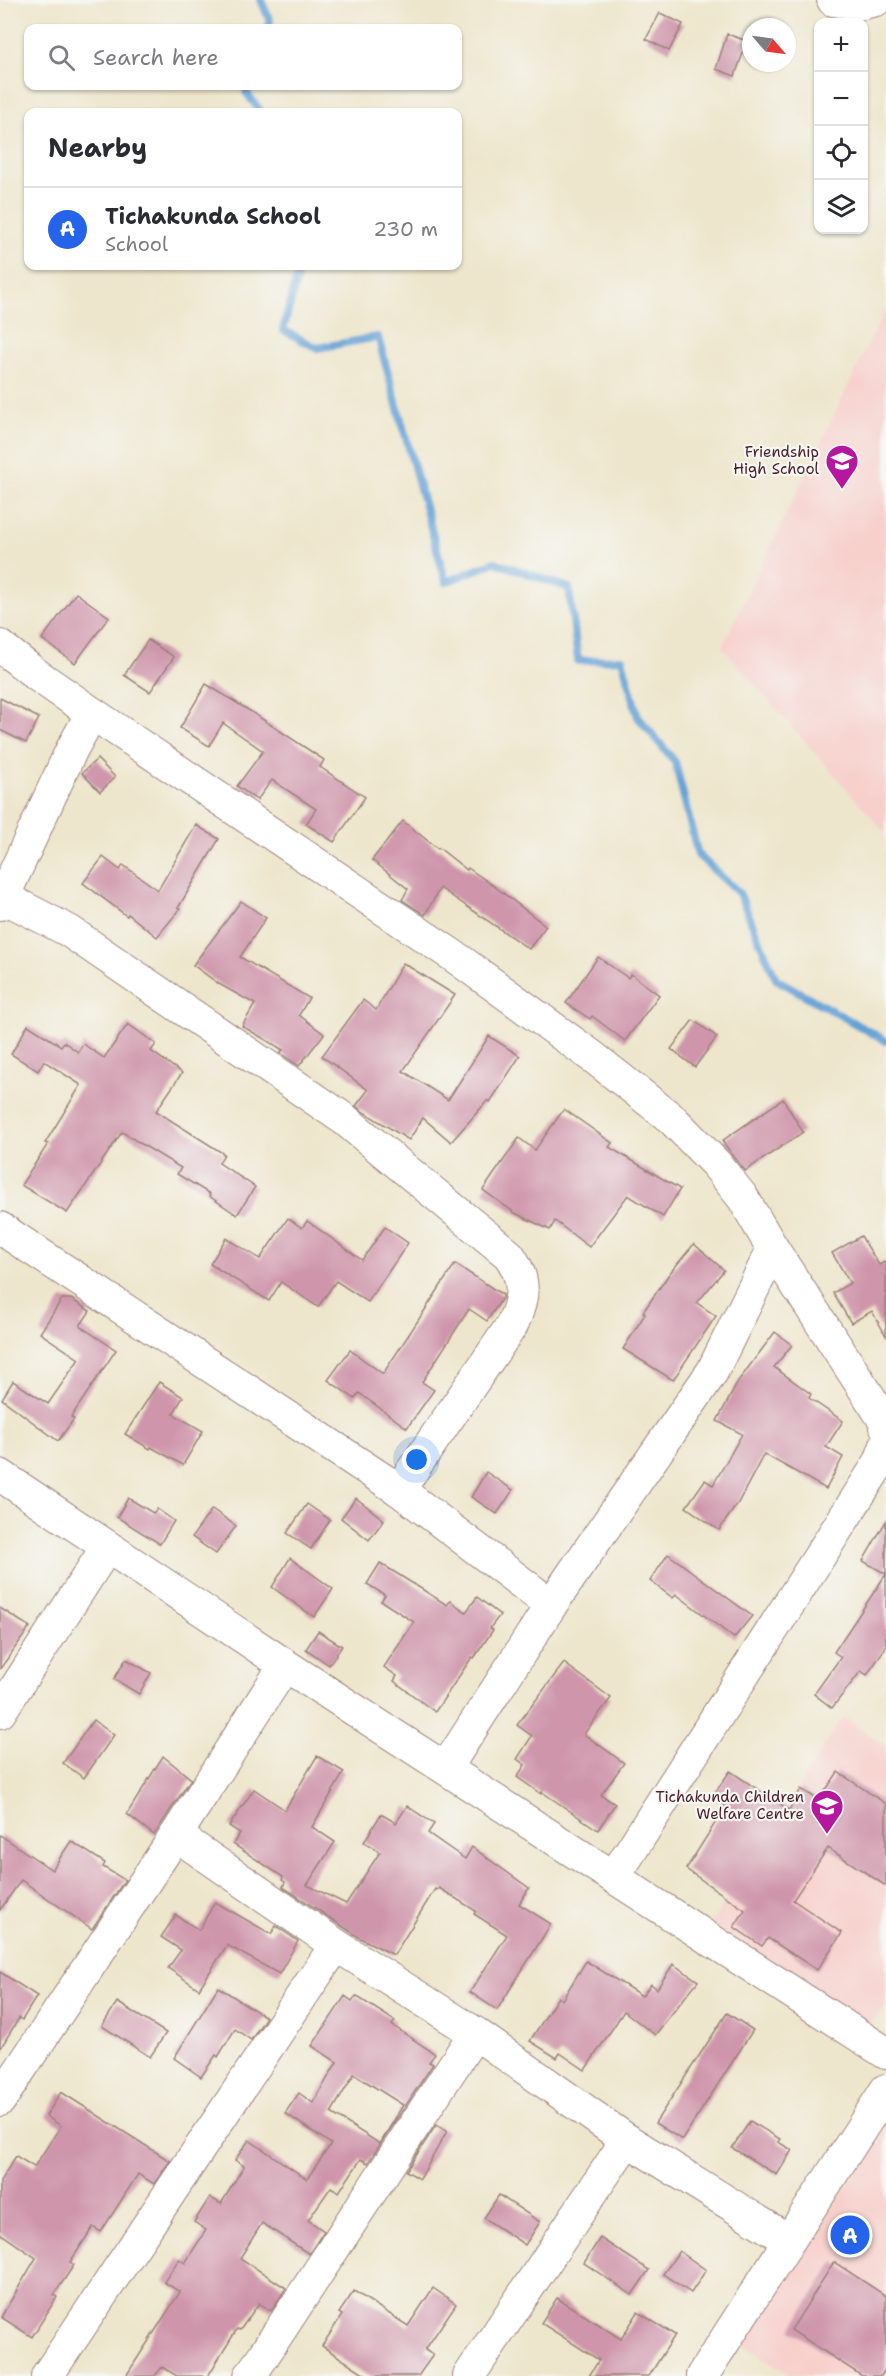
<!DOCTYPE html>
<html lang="en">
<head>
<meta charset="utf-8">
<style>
  body { margin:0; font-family:"Shantell Sans",sans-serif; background:#f7f7f7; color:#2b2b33 }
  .controls { position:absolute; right:18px; top:18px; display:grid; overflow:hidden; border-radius:12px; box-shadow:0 2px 4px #0004 }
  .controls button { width:54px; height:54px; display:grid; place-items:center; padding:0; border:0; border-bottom:2px solid #e1e1e2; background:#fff; color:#2b2b33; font:30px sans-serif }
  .compass { position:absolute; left:742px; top:18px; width:54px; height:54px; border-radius:50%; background:#fff; box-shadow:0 2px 4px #0004; rotate:118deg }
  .you { position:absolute; left:417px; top:1460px; width:21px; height:21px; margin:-15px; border:4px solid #fff; border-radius:50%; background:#1a73e8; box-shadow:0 0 0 9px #1a73e833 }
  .badge { display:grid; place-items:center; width:39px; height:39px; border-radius:50%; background:#2563eb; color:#fff; font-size:20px; font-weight:700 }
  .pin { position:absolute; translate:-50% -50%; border:3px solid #fff; box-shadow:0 2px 6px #0006 }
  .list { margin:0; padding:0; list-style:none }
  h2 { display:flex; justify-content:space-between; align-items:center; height:78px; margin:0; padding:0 24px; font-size:26px }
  h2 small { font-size:20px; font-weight:400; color:#7c7c81 }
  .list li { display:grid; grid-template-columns:39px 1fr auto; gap:18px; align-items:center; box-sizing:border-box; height:84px; padding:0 24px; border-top:2px solid #e1e1e2 }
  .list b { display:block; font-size:22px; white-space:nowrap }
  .list p { margin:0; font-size:20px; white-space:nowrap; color:#7c7c81 }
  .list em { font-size:20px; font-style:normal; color:#7c7c81 }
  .icon { flex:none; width:33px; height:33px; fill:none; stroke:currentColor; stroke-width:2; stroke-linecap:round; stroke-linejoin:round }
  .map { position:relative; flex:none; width:886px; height:2376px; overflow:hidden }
  .search { position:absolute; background:#fff; box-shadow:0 2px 4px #0004; left:24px; top:24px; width:438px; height:66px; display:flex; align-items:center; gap:15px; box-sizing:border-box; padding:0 21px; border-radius:12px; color:#7c7c81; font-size:22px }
  .panel { position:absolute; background:#fff; box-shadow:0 2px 4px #0004; left:24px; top:108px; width:438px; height:162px; border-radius:12px }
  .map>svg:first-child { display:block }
</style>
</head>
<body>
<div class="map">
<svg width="886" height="2376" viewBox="0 0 886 2376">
  <rect width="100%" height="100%" fill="#f6f6f2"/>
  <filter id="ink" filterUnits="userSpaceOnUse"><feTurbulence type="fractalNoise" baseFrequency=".0167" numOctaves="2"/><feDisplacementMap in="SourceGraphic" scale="12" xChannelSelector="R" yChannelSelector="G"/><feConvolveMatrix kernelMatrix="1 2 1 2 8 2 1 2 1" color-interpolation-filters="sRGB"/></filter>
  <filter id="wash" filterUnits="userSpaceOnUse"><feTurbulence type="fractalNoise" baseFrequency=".008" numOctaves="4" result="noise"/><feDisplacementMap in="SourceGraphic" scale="24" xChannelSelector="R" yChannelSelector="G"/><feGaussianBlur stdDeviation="1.35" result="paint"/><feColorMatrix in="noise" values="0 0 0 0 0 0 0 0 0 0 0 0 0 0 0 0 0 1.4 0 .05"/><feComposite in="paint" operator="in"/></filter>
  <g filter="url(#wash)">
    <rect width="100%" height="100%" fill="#eee6cc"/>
    <g fill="#f7d0cc">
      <path d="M886,308V834L722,647Z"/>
      <path d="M843,1717L886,1746V2009L883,2008L869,2025L711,1924Z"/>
      <path d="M886,2128V2376H792L740,2343Z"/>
    </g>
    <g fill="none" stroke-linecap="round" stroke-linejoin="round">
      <g stroke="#63a1d5" stroke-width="8">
        <path d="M261,0L270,21L268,28"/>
        <path d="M248,86L246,92L261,112"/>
        <path d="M300,266L283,330L317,348L378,337L446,582L495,562L569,588L578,661L622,659L638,717L675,762L698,855L739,893L776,979L886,1041"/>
      </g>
    </g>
    <g id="blocks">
      <g fill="#cf96ab" fill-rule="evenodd">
        <path d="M660,13L683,24L669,51L646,39Z"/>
        <path d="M727,34L747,41L735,76L716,69Z"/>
        <path d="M76,593L109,617L75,663L42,639Z"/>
        <path d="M148,640L174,657L150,692L124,675Z"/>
        <path d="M206,684L250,711L324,760L320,767L365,797L334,842L306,824L316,809L272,780L257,800L237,786L263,751L223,723L209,746L180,728Z"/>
        <path d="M0,698L39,718L26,743L0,730Z"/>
        <path d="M97,759L115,777L100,792L82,773Z"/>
        <path d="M403,821L438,849L439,848L467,870L468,868L494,886L546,926L529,949L440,888L425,915L402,900L408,889L372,860Z"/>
        <path d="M196,825L219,839L178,908L180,909L157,937L128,914L127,916L83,883L103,857L120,870L123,865L158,890Z"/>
        <path d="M241,901L266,918L240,957L309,998L299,1015L324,1034L299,1066L280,1053L283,1050L242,1026L255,1004L219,984L193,965Z"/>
        <path d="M598,957L628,978L631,974L659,995L625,1041L592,1016L590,1019L566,1003Z"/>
        <path d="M403,963L455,995L403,1071L448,1100L489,1036L520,1056L490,1102L488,1100L451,1142L423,1118L409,1140L362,1111L356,1106L368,1090L322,1056L363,1000L376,1010Z"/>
        <path d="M693,1020L717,1037L695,1067L671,1049Z"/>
        <path d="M128,1024L156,1044L151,1051L182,1073L156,1111L224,1154L219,1163L255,1187L237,1215L209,1196L210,1194L177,1174L181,1168L122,1132L67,1213L21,1185L48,1144L45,1143L81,1085L44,1061L38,1071L11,1054L28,1025L61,1046L64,1042L78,1052L83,1044L104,1058Z"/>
        <path d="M783,1099L803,1132L745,1171L722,1141Z"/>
        <path d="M564,1109L612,1143L609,1147L680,1189L663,1217L628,1195L589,1247L555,1221L550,1230L515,1213L483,1190L519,1138L535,1150Z"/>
        <path d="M288,1218L302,1228L307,1221L362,1260L385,1227L408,1243L368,1302L336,1281L318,1307L281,1282L269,1301L210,1264L226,1238L260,1259Z"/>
        <path d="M861,1236L879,1265L886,1261V1336L872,1311L851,1323L833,1293L850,1283L832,1253Z"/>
        <path d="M694,1244L724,1270L697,1303L716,1316L673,1380L623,1349L645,1314L643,1312L669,1274Z"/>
        <path d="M455,1264L503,1295V1297L487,1321L469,1309L422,1382L434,1390L407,1428L359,1393L355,1399L328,1380L350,1350L383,1374Z"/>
        <path d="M62,1299H71L90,1311L80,1326L116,1350L71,1417L74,1419L58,1441L2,1399L13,1381L48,1404L79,1359L40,1333Z"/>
        <path d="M775,1332L792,1345L774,1367L811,1394L809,1398L843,1421L826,1447L843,1457L826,1489L764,1454L738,1503L719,1530L686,1507L705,1480L713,1485L742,1434L717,1421L739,1380Z"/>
        <path d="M159,1382L183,1397L173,1414L203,1431L183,1465L151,1447L150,1449L125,1434Z"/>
        <path d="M486,1472L513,1490L497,1514L471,1497Z"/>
        <path d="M128,1498L153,1513L157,1509L174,1521L160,1544L117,1517Z"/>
        <path d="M356,1498L384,1520L369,1540L341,1518Z"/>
        <path d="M307,1504L330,1520L311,1549L287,1533Z"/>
        <path d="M212,1509L236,1526L216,1554L192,1537Z"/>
        <path d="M886,1521V1574L863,1561Z"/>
        <path d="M668,1554L752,1616L734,1638L676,1594L673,1598L650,1581Z"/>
        <path d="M290,1558L333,1589L314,1617L272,1587Z"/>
        <path d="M380,1563L447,1605L450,1601L466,1612L477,1597L500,1615L490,1628L493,1630L474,1658L472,1657L435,1712L394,1681L397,1676L384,1667L414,1622L381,1601L385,1595L367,1584Z"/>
        <path d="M886,1574V1647L867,1675L861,1671L832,1708L814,1694L841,1657L834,1652Z"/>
        <path d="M0,1608L30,1627L0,1669Z"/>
        <path d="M318,1631L342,1646L329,1665L306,1649Z"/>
        <path d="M126,1659L151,1673L139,1694L114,1679Z"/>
        <path d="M564,1663L611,1698L584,1734L624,1763L601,1795L615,1804L598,1830L542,1792L541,1794L517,1777L525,1765L517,1759L532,1736L517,1725Z"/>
        <path d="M93,1720L114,1735L84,1778L63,1763Z"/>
        <path d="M163,1756L191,1779L154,1835L127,1814Z"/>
        <path d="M317,1756L344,1772L312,1827L335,1842L307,1885L346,1904L380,1852L364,1842L381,1814L396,1823L407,1806L434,1824L428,1833L465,1859L472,1847L529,1888L519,1904L551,1924L497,2010L470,1992L507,1935L474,1914L476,1911L439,1888L437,1890L435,1889L394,1955L360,1938L283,1887L285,1882L282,1880L283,1877L233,1844L240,1833L229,1826L254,1789L285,1810Z"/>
        <path d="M730,1771L789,1810L801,1789L819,1800L838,1772L886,1804V1886L828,1848L793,1900L842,1933L817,1970L768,1938L762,1946L734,1927L745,1910L686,1869L726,1806L712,1797Z"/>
        <path d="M0,1835L52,1870L71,1841L105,1863L103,1867L125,1880L92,1929L21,1880L0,1910Z"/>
        <path d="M215,1902L271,1934L276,1926L298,1941L279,1974L227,1945L199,1989L168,1968L181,1950L161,1937L176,1915L199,1930Z"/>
        <path d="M586,1961L642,1996L651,1984L657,1989L673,1964L698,1981L655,2035L624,2011L585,2070L560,2053L557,2058L530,2041L558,1997L562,2000Z"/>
        <path d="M0,1972L37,1996L22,2020L19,2018L0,2049Z"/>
        <path d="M218,1987L266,2017L251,2040L235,2029L218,2057L216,2055L201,2077L174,2058Z"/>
        <path d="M345,1996L352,2001L356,1996L395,2021L392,2025L435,2054L429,2062L433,2064L368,2163L361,2159L339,2192L331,2187L308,2220L324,2231L309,2254L262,2223L240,2258L286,2288L271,2311L259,2303L240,2330L237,2329L208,2376H177L162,2367L155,2376H126L180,2292L164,2282L179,2259L185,2263L206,2230L194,2222L210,2197L221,2204L244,2166L235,2160L249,2140L307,2179L331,2144L285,2113L299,2093L313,2103L337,2062L312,2046ZM354,2074L403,2105L380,2144L331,2113Z"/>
        <path d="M117,2002L166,2033L150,2057L102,2026Z"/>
        <path d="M727,2013L753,2030L682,2140L655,2123Z"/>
        <path d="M61,2092L170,2161L154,2184L138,2174L101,2232L93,2227L70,2262L74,2265L54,2295L57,2297L32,2337L1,2317L36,2258L0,2233V2181L16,2156L34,2167L61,2126L46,2116Z"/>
        <path d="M750,2121L780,2139L778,2142L792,2150L777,2175L732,2148Z"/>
        <path d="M436,2125L447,2131L420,2179L406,2171Z"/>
        <path d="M499,2195L540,2222L525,2245L484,2218Z"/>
        <path d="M600,2238L649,2270L632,2295L584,2263Z"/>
        <path d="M679,2251L706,2270L691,2293L663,2274Z"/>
        <path d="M834,2262L886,2296V2368L881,2376H862L791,2330Z"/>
        <path d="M433,2288L456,2304L425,2350L433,2355L418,2376H368L322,2346L342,2315L339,2313L354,2291L408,2326Z"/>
        <path d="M557,2298L621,2339L638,2312L675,2335L649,2376H589L599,2360L541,2323Z"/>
      </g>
    </g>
  </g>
  <g filter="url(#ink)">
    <use href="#blocks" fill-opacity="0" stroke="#9c827c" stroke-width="1.5"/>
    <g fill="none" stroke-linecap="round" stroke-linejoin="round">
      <g stroke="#9c827c" stroke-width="34">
        <g id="minor">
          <path d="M833,0L859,4L876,0"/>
          <path d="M0,646L37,675L92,713L458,959L593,1057L672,1119L716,1164L743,1198L773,1249L885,1421L886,1427"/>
          <path d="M3,897L69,931L344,1119L509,1255C527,1280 524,1298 512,1325L399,1490"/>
          <path d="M0,904L72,749L92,713"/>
          <path d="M0,1228L399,1490L551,1605"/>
          <path d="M0,1475L285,1665L886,2053"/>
          <path d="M0,1712L107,1547"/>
          <path d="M446,1768L551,1605L712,1372L773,1249"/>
          <path d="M176,1835L336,1945L475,2033L627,2140L788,2240"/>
          <path d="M614,1877L880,1462L886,1445"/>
          <path d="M0,2100L176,1835L285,1665"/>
          <path d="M47,2376L336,1945"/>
          <path d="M250,2376L475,2033"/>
          <path d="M469,2376L627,2140"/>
          <path d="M702,2376L886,2090"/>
        </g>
      </g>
      <use href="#minor" stroke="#fff" stroke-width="32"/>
    </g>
  </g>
  <defs>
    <g id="school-pin" transform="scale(1.725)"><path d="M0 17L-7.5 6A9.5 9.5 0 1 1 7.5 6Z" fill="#b5179e" stroke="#f6f6f2"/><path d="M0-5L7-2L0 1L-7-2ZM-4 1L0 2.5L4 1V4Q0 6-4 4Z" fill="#fff"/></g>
  </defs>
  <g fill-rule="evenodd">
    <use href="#school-pin" x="842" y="461"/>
    <use href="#school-pin" x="827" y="1806"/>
  </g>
  <g text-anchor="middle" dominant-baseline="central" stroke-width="4.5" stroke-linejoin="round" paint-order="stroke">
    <g font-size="15" fill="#4a1f2b" stroke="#f6f6f2" text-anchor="end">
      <text x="819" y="452">Friendship<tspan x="819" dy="17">High School</tspan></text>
      <text x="804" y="1797">Tichakunda Children<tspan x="804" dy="17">Welfare Centre</tspan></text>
    </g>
  </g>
</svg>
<div class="controls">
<button>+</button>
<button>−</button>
<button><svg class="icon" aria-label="locate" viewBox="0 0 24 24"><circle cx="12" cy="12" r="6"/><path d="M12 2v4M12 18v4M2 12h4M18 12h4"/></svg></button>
<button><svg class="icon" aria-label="layers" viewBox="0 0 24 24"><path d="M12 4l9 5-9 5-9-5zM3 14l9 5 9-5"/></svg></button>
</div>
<svg class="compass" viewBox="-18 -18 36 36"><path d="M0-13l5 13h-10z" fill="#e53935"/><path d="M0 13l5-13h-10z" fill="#7c7c81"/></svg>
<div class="you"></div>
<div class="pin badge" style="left:850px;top:2235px">A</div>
<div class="search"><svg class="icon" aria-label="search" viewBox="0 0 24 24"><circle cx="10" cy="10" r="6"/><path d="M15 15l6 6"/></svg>Search here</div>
<section class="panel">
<h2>Nearby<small></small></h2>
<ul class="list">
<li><span class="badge">A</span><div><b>Tichakunda School</b><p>School</p></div><em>230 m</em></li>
</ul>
</section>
</div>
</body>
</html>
